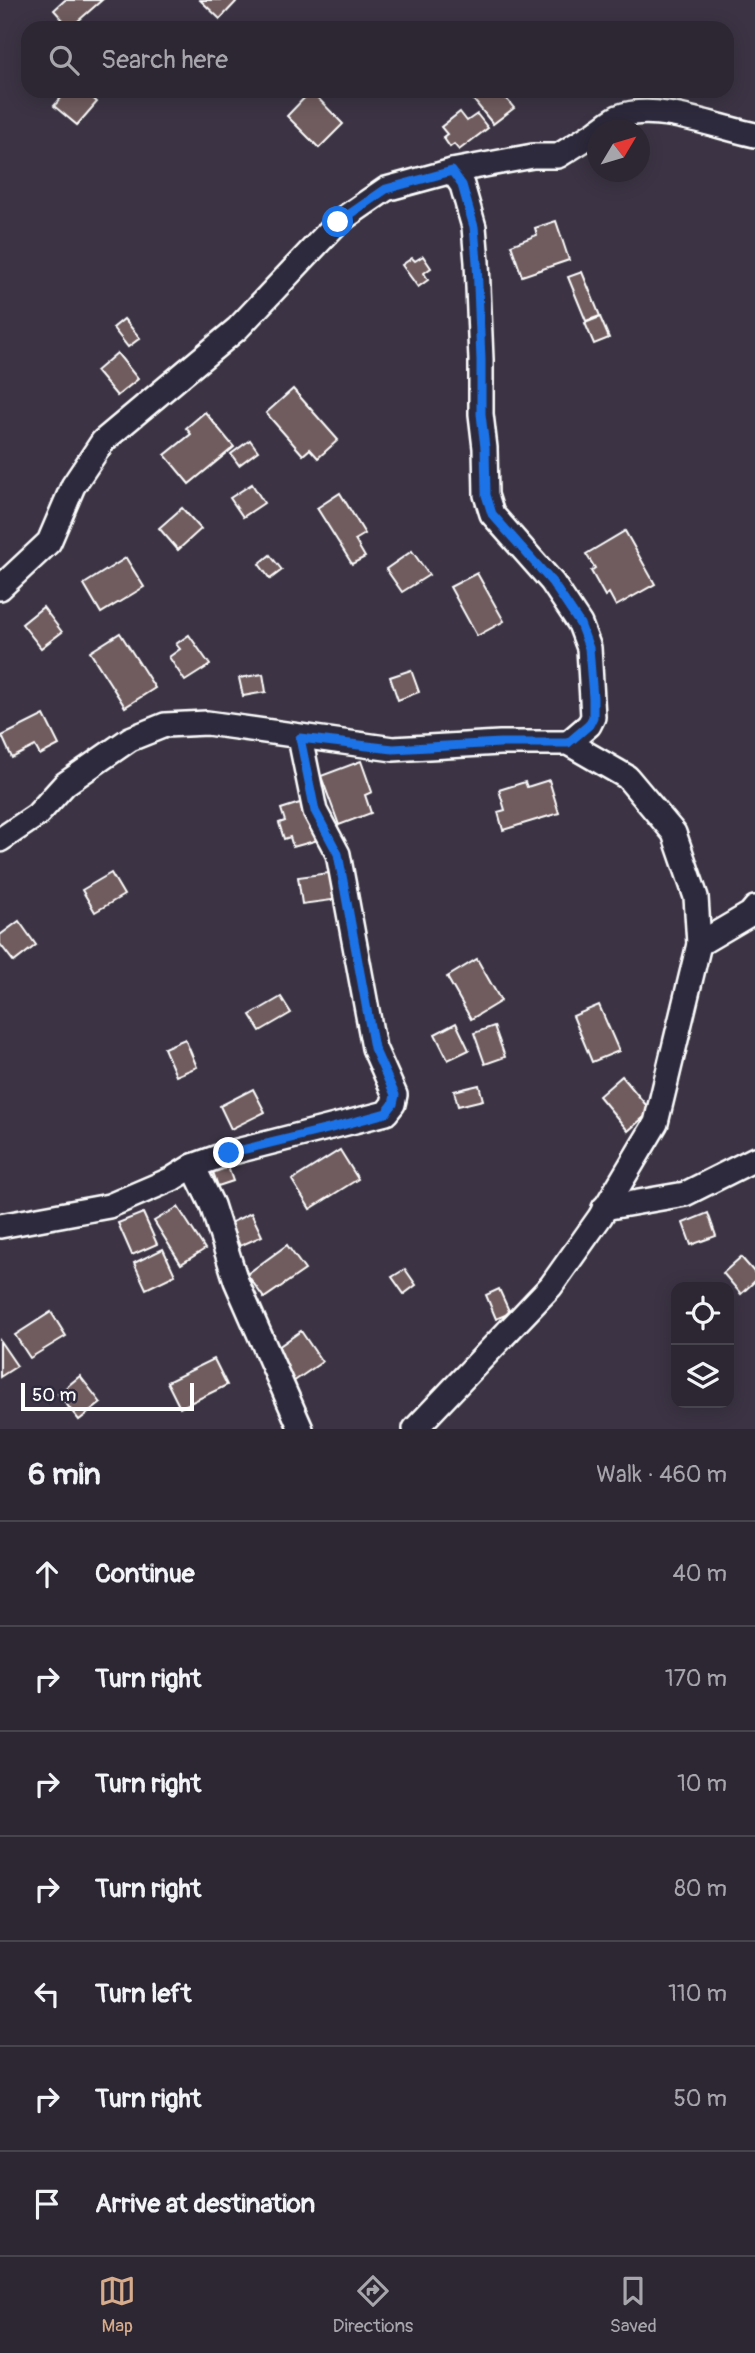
<!DOCTYPE html>
<html lang="en">
<head>
<meta charset="utf-8">
<style>
  body { margin:0; font-family:Pangolin,sans-serif; background:#352f3b; color:#f1f3f6 }
  .controls { position:absolute; right:21px; bottom:21px; display:grid; overflow:hidden; border-radius:14px; box-shadow:0 4px 18px #0003 }
  .controls button { width:63px; height:63px; display:grid; place-items:center; padding:0; border:0; border-bottom:2px solid #48444e; background:#2d2733; color:#f1f3f6; font:35px sans-serif }
  .compass { position:absolute; left:587px; top:119px; width:63px; height:63px; border-radius:50%; background:#2d2733; box-shadow:0 4px 18px #0003; rotate:52deg }
  .scale { position:absolute; left:21px; bottom:18px; width:173px; box-sizing:border-box; padding-left:7px; border:4px solid #fff; border-top:0; font-size:19px; line-height:24px; white-space:nowrap; color:#fff; -webkit-text-stroke:5px #2f2a3d; paint-order:stroke }
  .stop { position:absolute; width:21px; height:21px; margin:-16px; border:5px solid #1a73e8; border-radius:50%; background:#fff }
  .stop.end { background:#1a73e8; border-color:#fff; box-shadow:0 2px 7px #0008 }
  .list { margin:0; padding:0; list-style:none }
  h2 { display:flex; justify-content:space-between; align-items:center; height:91px; margin:0; padding:0 28px; font-size:30px }
  h2 small { font-size:23px; font-weight:400; color:#a7a5ac }
  .list li { display:grid; grid-template-columns:46px 1fr auto; gap:21px; align-items:center; box-sizing:border-box; height:105px; padding:0 28px; border-top:2px solid #48444e }
  .list b { display:block; font-size:26px; white-space:nowrap }
  .list em { font-size:23px; font-style:normal; color:#a7a5ac }
  .icon { flex:none; width:38px; height:38px; fill:none; stroke:currentColor; stroke-width:2; stroke-linecap:round; stroke-linejoin:round }
  .map { position:relative; flex:none; width:755px; height:1429px; overflow:hidden }
  .search { position:absolute; background:#2d2733; box-shadow:0 4px 18px #0003; left:21px; right:21px; top:21px; height:77px; display:flex; align-items:center; gap:18px; box-sizing:border-box; padding:0 24px; border-radius:21px; color:#a7a5ac; font-size:26px }
  .sheet { height:826px; background:#2d2733 }
  nav { display:flex; justify-content:space-around; align-items:center; box-sizing:border-box; height:98px; border-top:2px solid #48444e; background:#2d2733; font-size:19px; color:#a7a5ac }
  nav a { display:grid; justify-items:center; gap:4px }
  nav .on { color:#d6ab8b }
  .map>svg:first-child { display:block }
</style>
</head>
<body>
<div class="map">
<svg width="755" height="1429" viewBox="0 0 755 1429">
  <rect width="100%" height="100%" fill="#3c3444"/>
  <filter id="ink" filterUnits="userSpaceOnUse"><feTurbulence type="fractalNoise" baseFrequency=".0143" numOctaves="2"/><feDisplacementMap in="SourceGraphic" scale="14" xChannelSelector="R" yChannelSelector="G"/><feConvolveMatrix kernelMatrix="1 2 1 2 8 2 1 2 1" color-interpolation-filters="sRGB"/></filter>
  <g filter="url(#ink)">
    <g fill="#705c5e" stroke="#fff" stroke-width="2">
      <path d="M65,0H102L70,28L54,10Z"/>
      <path d="M200,0H234L236,2L220,19Z"/>
      <path d="M67,91H85L97,102L77,125L54,106Z"/>
      <path d="M311,91L343,124L319,148L287,116Z"/>
      <path d="M480,91L488,93L500,91L514,108L493,124L472,98Z"/>
      <path d="M460,112L467,121L477,114L488,128L459,150L454,144L450,147L443,137L447,134L441,127Z"/>
      <path d="M556,221L569,260L522,276L511,245L537,235L535,228Z"/>
      <path d="M423,256L431,268L424,273L428,280L418,287L402,265L412,258L415,261Z"/>
      <path d="M582,272L600,316L586,321L568,277Z"/>
      <path d="M600,317L609,338L594,344L585,323Z"/>
      <path d="M124,319L140,338L128,347L113,328Z"/>
      <path d="M117,353L138,379L117,396L96,371Z"/>
      <path d="M293,389L338,440L318,458L310,449L303,455L266,413Z"/>
      <path d="M205,412L234,447L189,484L165,455L191,434L186,428Z"/>
      <path d="M250,440L258,451L239,465L231,454Z"/>
      <path d="M252,484L264,503L243,517L230,498Z"/>
      <path d="M340,493L365,534L355,540L365,557L352,564L317,508Z"/>
      <path d="M182,508L201,529L178,550L159,528Z"/>
      <path d="M625,531L655,584L616,606L609,593L605,596L591,571L595,568L586,554Z"/>
      <path d="M412,551L429,575L402,592L386,569Z"/>
      <path d="M270,555L282,570L270,579L259,564Z"/>
      <path d="M126,558L144,587L101,613L84,584Z"/>
      <path d="M477,573L504,621L477,636L450,587Z"/>
      <path d="M43,607L62,632L41,648L22,624Z"/>
      <path d="M120,633L155,688L125,707L90,652Z"/>
      <path d="M189,635L210,665L185,681L169,657L180,649L176,644Z"/>
      <path d="M411,670L419,692L398,700L390,677Z"/>
      <path d="M263,674L266,692L243,696L239,678Z"/>
      <path d="M44,715L59,745L40,755L35,746L12,758L2,736Z"/>
      <path d="M361,761L372,792L365,795L371,813L339,825L321,776Z"/>
      <path d="M549,780L559,813L503,830L498,812L505,810L499,790L525,782L527,787Z"/>
      <path d="M306,801L318,840L293,847L290,837L284,839L279,823L285,821L281,809Z"/>
      <path d="M336,872L340,899L302,904L298,877Z"/>
      <path d="M111,873L124,895L95,912L82,890Z"/>
      <path d="M19,921L36,945L14,962L0,944V935Z"/>
      <path d="M477,959L501,1001L471,1019L447,977Z"/>
      <path d="M281,997L291,1013L260,1031L250,1015Z"/>
      <path d="M599,1005L619,1051L592,1062L573,1016Z"/>
      <path d="M456,1023L469,1050L448,1060L435,1034Z"/>
      <path d="M494,1026L505,1057L485,1064L474,1033Z"/>
      <path d="M185,1039L197,1067L176,1076L164,1048Z"/>
      <path d="M622,1076L651,1111L628,1131L599,1096Z"/>
      <path d="M479,1085L483,1100L458,1106L454,1091Z"/>
      <path d="M253,1089L265,1112L231,1129L220,1106Z"/>
      <path d="M340,1150L358,1179L310,1209L292,1180Z"/>
      <path d="M228,1167L233,1181L218,1186L213,1172Z"/>
      <path d="M178,1207L205,1249L181,1264L154,1221Z"/>
      <path d="M143,1213L157,1244L132,1255L118,1223Z"/>
      <path d="M251,1213L262,1236L240,1246L230,1223Z"/>
      <path d="M708,1213L716,1236L691,1245L683,1223Z"/>
      <path d="M287,1245L305,1270L264,1298L247,1274Z"/>
      <path d="M163,1249L175,1275L146,1289L134,1263Z"/>
      <path d="M741,1257L755,1273V1281L741,1294L723,1273Z"/>
      <path d="M405,1269L416,1285L404,1294L392,1277Z"/>
      <path d="M499,1289L510,1313L496,1319L486,1295Z"/>
      <path d="M51,1312L66,1336L30,1358L15,1335Z"/>
      <path d="M301,1331L322,1362L293,1382L271,1352Z"/>
      <path d="M0,1341L17,1366L0,1377Z"/>
      <path d="M214,1359L227,1385L180,1408L167,1382Z"/>
      <path d="M80,1376L101,1403L79,1420L58,1394Z"/>
    </g>
    <g fill="none" stroke-linecap="round" stroke-linejoin="round">
      <g stroke="#fff" stroke-width="28">
        <g id="minor">
          <path d="M599,130C605,126 612,120 618,117C656,102 716,127 755,135"/>
          <path d="M452,171L462,185L474,227L477,262L481,360V414L485,448L486,495L492,514L552,582L580,624L589,648L593,717L589,725L568,743"/>
          <path d="M0,588L49,542L73,486L103,441L238,328L338,222L386,189L452,171L533,156H558L598,131"/>
          <path d="M0,840L37,815L65,784L130,739L165,725L207,723L393,749L500,743H568L627,777L674,833L696,897L699,944L656,1123L600,1217L551,1286L415,1429"/>
          <path d="M699,944L750,914L755,908"/>
          <path d="M193,1166L212,1205L236,1281L301,1429"/>
          <path d="M604,1208L685,1194L755,1159"/>
          <path d="M0,1226L109,1206L172,1179L193,1166L229,1153L386,1113L393,1104L395,1095L374,1048L338,854L315,811L300,738"/>
        </g>
      </g>
      <use href="#minor" stroke="#2f2a3d" stroke-width="23"/>
    </g>
  </g>
  <g fill="none" stroke-linecap="round" stroke-linejoin="round" filter="url(#ink)">
    <path stroke="#1a73e8" stroke-width="9" d="M229,1153L328,1129L386,1113L393,1104L395,1095L374,1048L338,854L315,811L300,738L393,749L500,743H568L589,725L593,717V698L589,648L580,624L552,582L492,514L486,495L485,448L481,414V360L477,262L474,227L462,185L452,171L386,189L338,222"/>
  </g>
</svg>
<div class="controls">
<button><svg class="icon" aria-label="locate" viewBox="0 0 24 24"><circle cx="12" cy="12" r="6"/><path d="M12 2v4M12 18v4M2 12h4M18 12h4"/></svg></button>
<button><svg class="icon" aria-label="layers" viewBox="0 0 24 24"><path d="M12 4l9 5-9 5-9-5zM3 14l9 5 9-5"/></svg></button>
</div>
<svg class="compass" viewBox="-18 -18 36 36"><path d="M0-13l5 13h-10z" fill="#e53935"/><path d="M0 13l5-13h-10z" fill="#a7a5ac"/></svg>
<div class="scale">50 m</div>
<div class="stop" style="left:338px;top:222px"></div>
<div class="stop end" style="left:229px;top:1153px"></div>
<div class="search"><svg class="icon" aria-label="search" viewBox="0 0 24 24"><circle cx="10" cy="10" r="6"/><path d="M15 15l6 6"/></svg>Search here</div>
</div>
<section class="sheet">
<h2>6 min<small>Walk · 460 m</small></h2>
<ul class="list">
<li><svg class="icon" aria-label="ahead" viewBox="0 0 24 24"><path d="M12 20V5M6 11l6-6 6 6"/></svg><div><b>Continue</b></div><em>40 m</em></li>
<li><svg class="icon" aria-label="right" viewBox="0 0 24 24"><path d="M7 20v-9h11M14 6l5 5-5 5"/></svg><div><b>Turn right</b></div><em>170 m</em></li>
<li><svg class="icon" aria-label="right" viewBox="0 0 24 24"><path d="M7 20v-9h11M14 6l5 5-5 5"/></svg><div><b>Turn right</b></div><em>10 m</em></li>
<li><svg class="icon" aria-label="right" viewBox="0 0 24 24"><path d="M7 20v-9h11M14 6l5 5-5 5"/></svg><div><b>Turn right</b></div><em>80 m</em></li>
<li><svg class="icon" aria-label="left" viewBox="0 0 24 24"><path d="M17 20v-9H6M10 6l-5 5 5 5"/></svg><div><b>Turn left</b></div><em>110 m</em></li>
<li><svg class="icon" aria-label="right" viewBox="0 0 24 24"><path d="M7 20v-9h11M14 6l5 5-5 5"/></svg><div><b>Turn right</b></div><em>50 m</em></li>
<li><svg class="icon" aria-label="arrive" viewBox="0 0 24 24"><path d="M6 21V4h12l-3 4 3 4H6"/></svg><div><b>Arrive at destination</b></div></li>
</ul>
</section>
<nav>
<a class="on"><svg class="icon" aria-label="map" viewBox="0 0 24 24"><path d="M3 6l6-2 6 2 6-2v14l-6 2-6-2-6 2zM9 4v14M15 6v14"/></svg>Map</a>
<a><svg class="icon" aria-label="directions" viewBox="0 0 24 24"><path d="M12 3l9 9-9 9-9-9zM9 14v-3h6M13 9l2 2-2 2"/></svg>Directions</a>
<a><svg class="icon" aria-label="saved" viewBox="0 0 24 24"><path d="M7 4h10v16l-5-4-5 4z"/></svg>Saved</a>
</nav>
</body>
</html>
